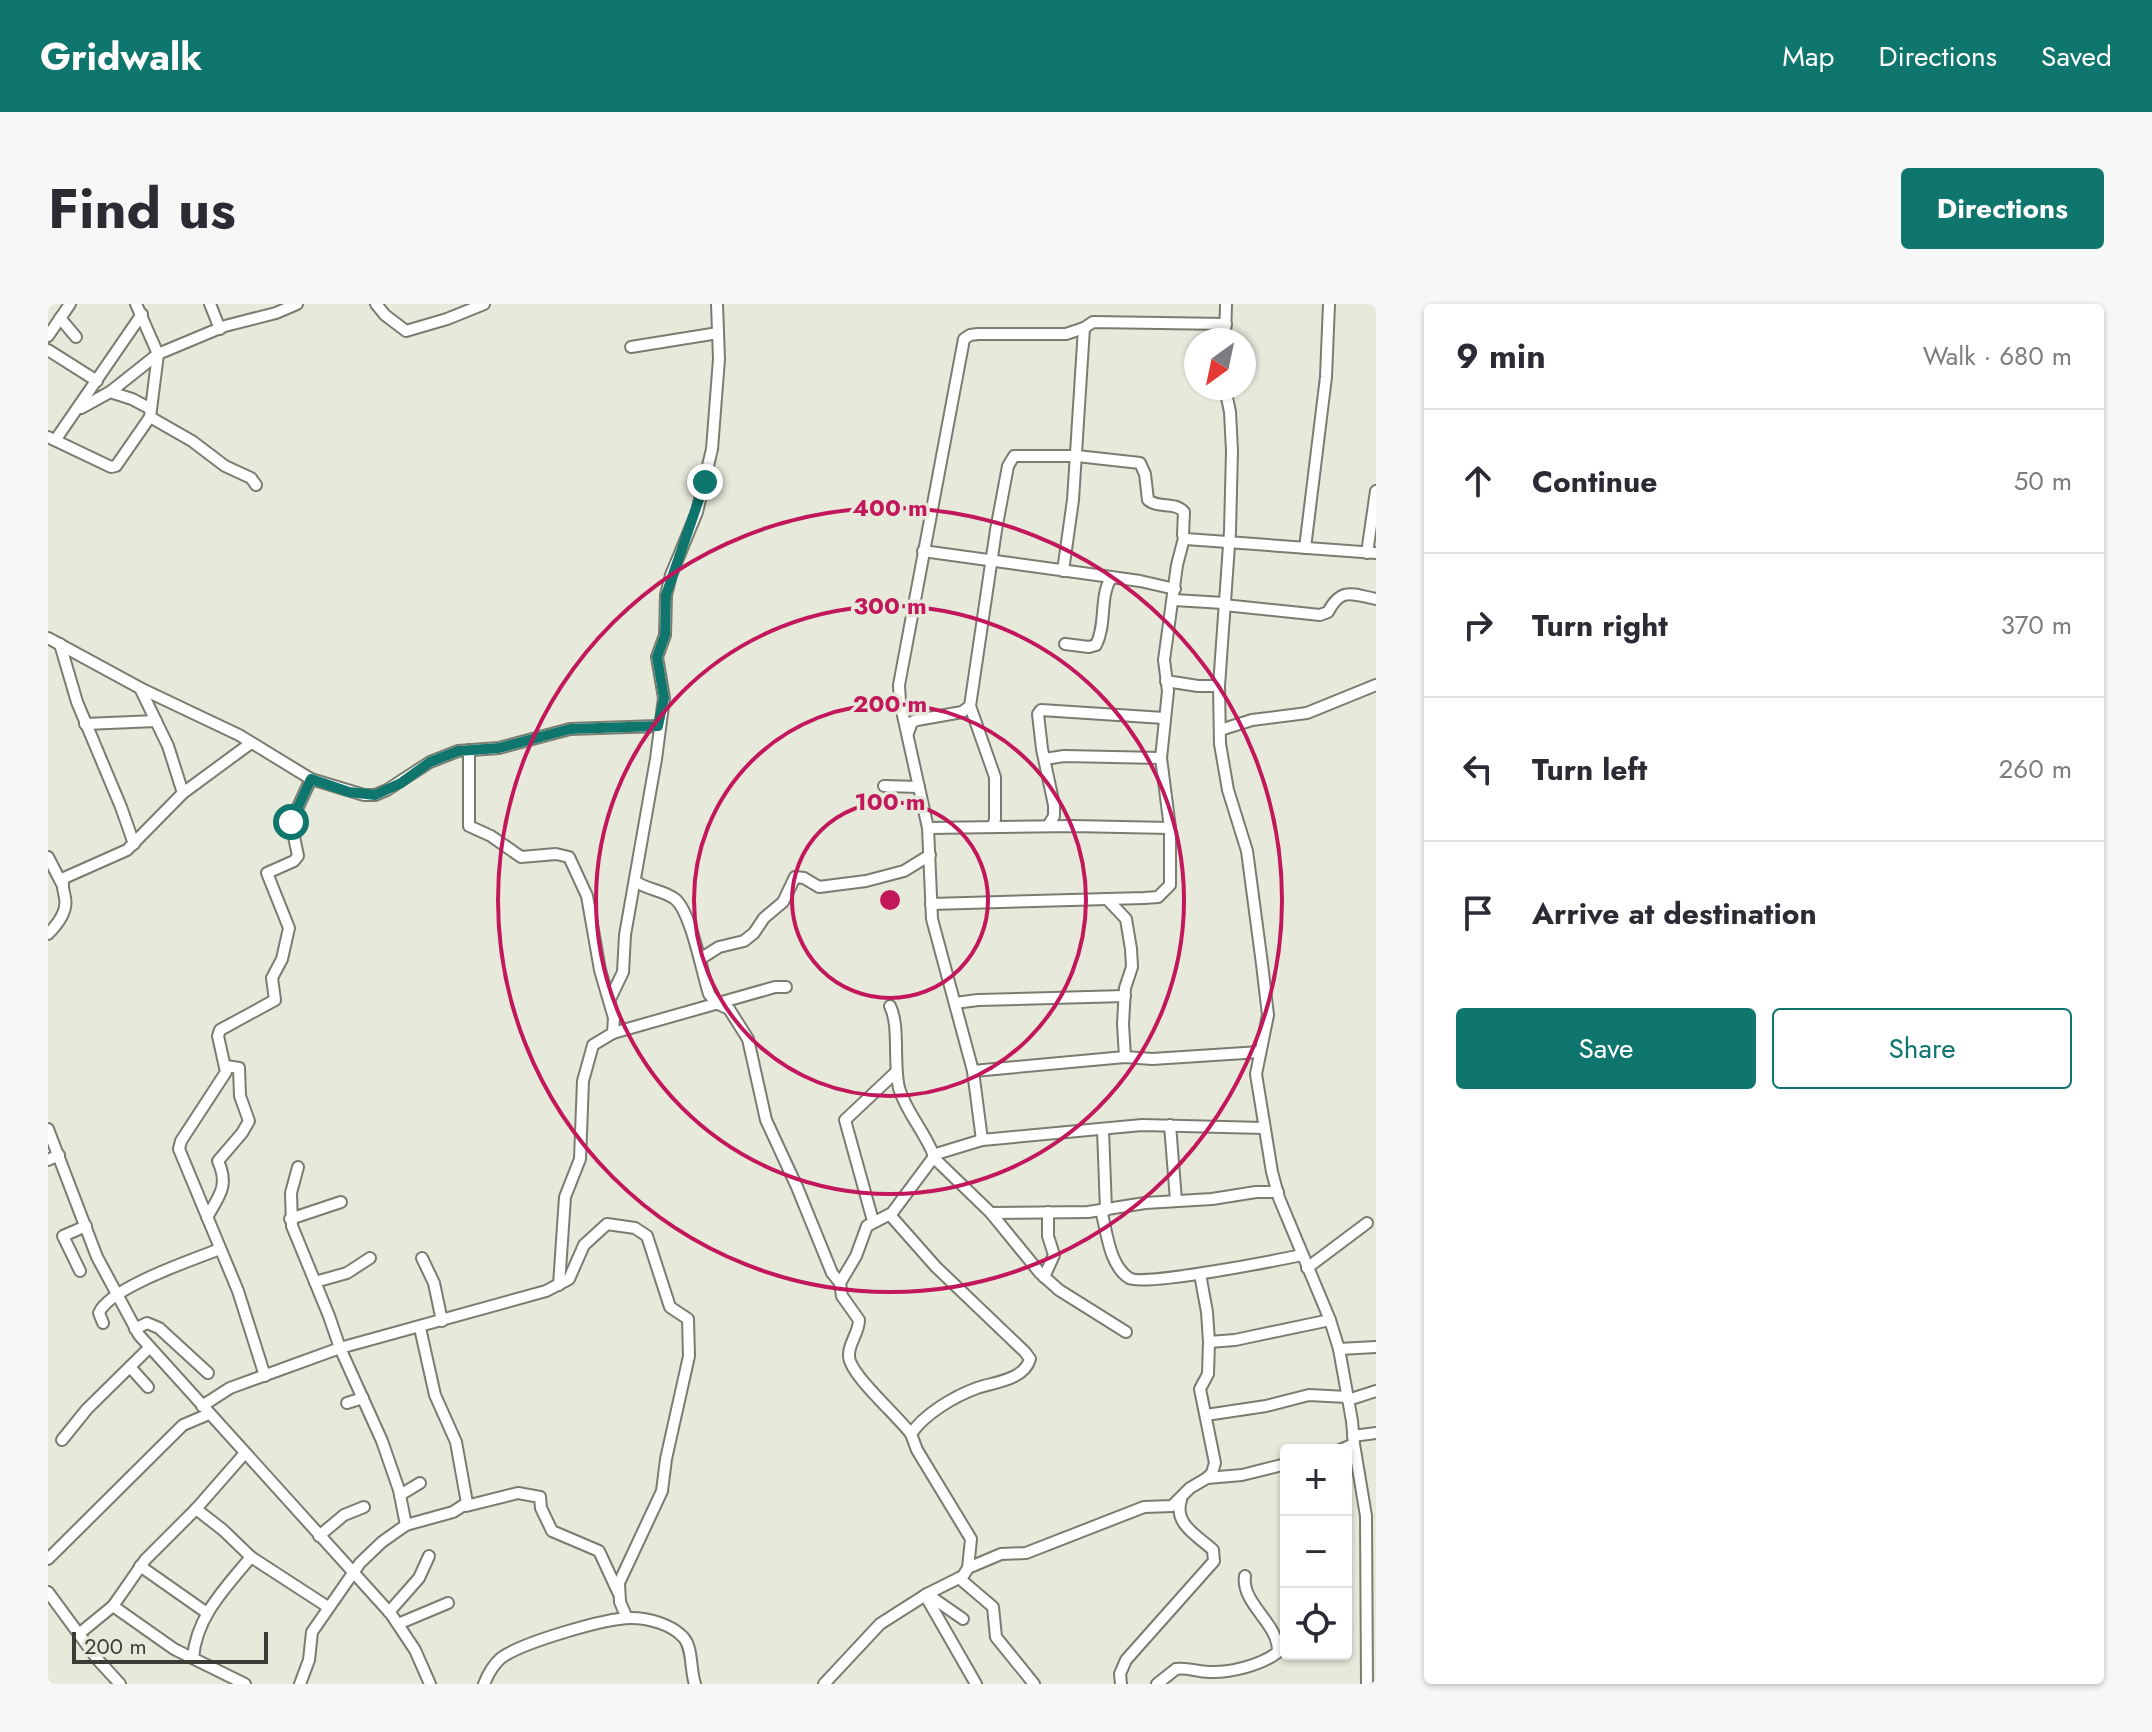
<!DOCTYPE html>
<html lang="en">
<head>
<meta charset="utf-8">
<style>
  body { margin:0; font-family:Jost,sans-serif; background:#f7f7f7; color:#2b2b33 }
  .controls { position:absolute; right:24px; bottom:24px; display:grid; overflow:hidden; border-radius:8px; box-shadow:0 2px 6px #0004 }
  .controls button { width:72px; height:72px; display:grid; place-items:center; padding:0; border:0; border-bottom:2px solid #e1e1e2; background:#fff; color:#2b2b33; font:40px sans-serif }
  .compass { position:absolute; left:1136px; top:24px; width:72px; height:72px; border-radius:50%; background:#fff; box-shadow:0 2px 6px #0004; rotate:213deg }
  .scale { position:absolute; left:24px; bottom:20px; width:196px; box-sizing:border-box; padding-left:8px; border:4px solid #3d3d38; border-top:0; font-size:22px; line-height:28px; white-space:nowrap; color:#3d3d38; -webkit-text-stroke:6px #e7e9db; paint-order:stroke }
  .stop { position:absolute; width:24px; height:24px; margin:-18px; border:6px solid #0f766e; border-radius:50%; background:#fff }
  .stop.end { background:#0f766e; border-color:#fff; box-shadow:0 2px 8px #0008 }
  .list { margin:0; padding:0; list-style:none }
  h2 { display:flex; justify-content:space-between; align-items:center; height:104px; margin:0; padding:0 32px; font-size:34px }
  h2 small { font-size:26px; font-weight:400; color:#7c7c81 }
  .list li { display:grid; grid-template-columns:52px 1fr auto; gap:24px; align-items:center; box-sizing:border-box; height:144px; padding:0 32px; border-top:2px solid #e1e1e2 }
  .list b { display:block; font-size:30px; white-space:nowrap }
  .list em { font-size:26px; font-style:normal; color:#7c7c81 }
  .actions { display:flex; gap:16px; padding:24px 32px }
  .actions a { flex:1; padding:18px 0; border:2px solid #0f766e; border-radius:8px; text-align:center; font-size:28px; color:#0f766e }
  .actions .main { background:#0f766e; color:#fff }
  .icon { flex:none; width:44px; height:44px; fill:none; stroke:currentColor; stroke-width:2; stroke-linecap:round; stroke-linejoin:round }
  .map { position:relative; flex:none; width:1328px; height:1380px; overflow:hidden; border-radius:8px }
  header { display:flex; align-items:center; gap:48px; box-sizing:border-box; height:112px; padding:0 40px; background:#0f766e; color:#fff }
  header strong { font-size:38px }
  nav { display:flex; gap:44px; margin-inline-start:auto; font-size:28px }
  .intro { display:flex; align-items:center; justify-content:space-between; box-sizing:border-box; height:192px; padding:0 48px }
  h1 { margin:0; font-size:56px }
  .button { padding:20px 36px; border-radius:8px; background:#0f766e; color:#fff; font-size:28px; font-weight:700 }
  main { display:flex; gap:48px; padding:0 48px }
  aside { flex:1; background:#fff; border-radius:8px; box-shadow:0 2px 6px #0004 }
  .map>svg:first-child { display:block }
</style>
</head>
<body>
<header>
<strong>Gridwalk</strong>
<nav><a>Map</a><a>Directions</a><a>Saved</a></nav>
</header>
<div class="intro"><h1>Find us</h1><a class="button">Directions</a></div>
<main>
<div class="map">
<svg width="1328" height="1380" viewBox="0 0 1328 1380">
  <rect width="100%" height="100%" fill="#e7e9db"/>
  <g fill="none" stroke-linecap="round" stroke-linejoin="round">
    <g stroke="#7b7c70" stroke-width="14">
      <g id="minor">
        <path d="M162,0L172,25"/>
        <path d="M328,0L337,11L358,27L399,15L436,0"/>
        <path d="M12,14L28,33"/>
        <path d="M0,32L22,0"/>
        <path d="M1177,36L1178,0"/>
        <path d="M583,43L670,29"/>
        <path d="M0,46L49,77"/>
        <path d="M1177,84L1182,108L1184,147L1182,227L1171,382L1172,440L1180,486L1199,547L1214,660L1220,711L1208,770L1224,868L1231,894L1282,1016L1291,1045L1304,1117L1306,1140L1318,1212L1319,1380"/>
        <path d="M62,88L110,50L177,22L228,9L249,0"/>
        <path d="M33,104L62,88L84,95L103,105"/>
        <path d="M102,113L144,137L177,162L203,174L208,181"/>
        <path d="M0,133L63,163L68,162L102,113L110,50L88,0"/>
        <path d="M8,135L94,10"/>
        <path d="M1257,244L1278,73L1281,0"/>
        <path d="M875,247L1092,277L1127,285"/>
        <path d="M1319,249L1328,187"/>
        <path d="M1015,267L1025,196L1036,24L1045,18L1178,20"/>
        <path d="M1126,296L1176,299"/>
        <path d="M1176,301L1272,311L1280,308C1293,283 1304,290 1328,295"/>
        <path d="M0,334L92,384L120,442L135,489L79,546L16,574C13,583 16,586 17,594C20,608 9,621 0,630"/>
        <path d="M12,340L29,398L73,503L86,540"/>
        <path d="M1017,340L1041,343L1048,341C1059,319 1051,293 1063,274"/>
        <path d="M1118,377L1150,382H1171"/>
        <path d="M92,384L191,431L263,475L316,491H327L339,486L382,458L410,447L451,444L522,425L610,422"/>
        <path d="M922,402L947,473V515L945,523"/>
        <path d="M37,420L108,417"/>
        <path d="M1172,426L1204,416L1259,409L1328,381"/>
        <path d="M860,429L864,418L869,416L914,408L922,402L948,226L960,162L966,152H1029L1092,159L1097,170L1100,196C1111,205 1126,197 1136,208L1135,231L1138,235L1328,249"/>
        <path d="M421,446V522L443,532L473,553L508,550L521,553L539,592L552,666L566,714L565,729L545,741L535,777L532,855L517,893L511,981"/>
        <path d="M997,455L1016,452L1113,454"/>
        <path d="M836,482L871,483"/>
        <path d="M135,489L203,439"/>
        <path d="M1000,522L1006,512V501L994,445L990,410L993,406L1116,414"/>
        <path d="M880,524L1024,522L1122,524"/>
        <path d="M0,553L14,580"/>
        <path d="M587,577C599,586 615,586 627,595C643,608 654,668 661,690L668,699L681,705L700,735L718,816L749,883L784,969L792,979"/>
        <path d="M1059,595L1078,615L1083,645L1084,663L1077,684L1075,720L1077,753"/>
        <path d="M883,600L1096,594L1110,593L1122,581V524L1113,454L1120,387L1116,356L1129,261L1136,234"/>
        <path d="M652,655L671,643L696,637L706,629L716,614L735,598L747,573L756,574L771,583L818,577L856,567L882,551"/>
        <path d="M562,695L575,668L577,631L608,455L616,394L609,353L617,331L618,291L623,271L649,208L664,145L671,55L669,0"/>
        <path d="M907,699L930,696L1077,692"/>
        <path d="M842,702C852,722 845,758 851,784C858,808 877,828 886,852"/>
        <path d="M565,729L727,683H738"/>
        <path d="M925,767L1077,753L1104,755L1212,748"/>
        <path d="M1122,821L1128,896"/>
        <path d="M0,825L49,953L91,1031L343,1310L367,1346L382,1380"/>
        <path d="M1055,826L1058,906"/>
        <path d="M934,836L925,767L884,615L880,524L852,398L851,381L916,35L922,31L930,30H1018L1036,24"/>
        <path d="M885,853L943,909L992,969L1011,986L1078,1028"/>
        <path d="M0,856L11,851"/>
        <path d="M250,863L243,889L244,922L281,1012L292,1044L334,1137L351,1186L358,1221"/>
        <path d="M1053,906C1059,928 1061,961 1081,974C1094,983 1230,956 1254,951"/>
        <path d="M943,909L1040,908L1097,899L1164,895L1208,888H1230"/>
        <path d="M842,911L888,963L977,1048L982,1055C976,1076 947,1078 929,1084C907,1092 876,1110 863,1130L869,1146L923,1235L920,1264"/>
        <path d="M159,913C172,891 181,881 170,857L194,829L201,817L192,792L191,764L178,762"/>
        <path d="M242,915L293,898"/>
        <path d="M825,917L797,816L847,769"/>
        <path d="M374,954L386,979L394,1017"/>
        <path d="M1259,964L1319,919"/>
        <path d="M32,967L15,932L38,922"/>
        <path d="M1152,970L1159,1008L1161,1038L1160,1070L1152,1085L1167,1159L1164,1169L1159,1174"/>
        <path d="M996,973L1006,951L1000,932V908"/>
        <path d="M267,978L299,969L322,954"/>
        <path d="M55,1019L51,1009C61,984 146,955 172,945"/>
        <path d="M87,1025L99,1019L111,1024L160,1069"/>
        <path d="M1161,1038L1187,1036L1282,1016"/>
        <path d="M1291,1045L1328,1043"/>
        <path d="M82,1063L100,1083"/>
        <path d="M217,1072L190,987L131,845L133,837L178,768L170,732L172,726L227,696L224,674L234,655L241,624L219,569L246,557L250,552L243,518L263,475"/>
        <path d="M1300,1096L1328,1087"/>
        <path d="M299,1099L315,1094"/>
        <path d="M154,1102L182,1084L292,1044L498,987L521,975L536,941L559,920L587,924L599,932L622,1003L640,1015L641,1052L618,1155L614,1187L571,1279L572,1298L579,1314"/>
        <path d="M1158,1111L1218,1102L1261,1091L1299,1093"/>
        <path d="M863,1130C850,1112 801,1070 801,1052C800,1040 811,1029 811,1016L794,992L792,979L808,952L819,922L844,909L888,850L934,836L1094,821L1216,824"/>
        <path d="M1305,1132L1328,1129"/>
        <path d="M14,1136L39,1105L101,1044"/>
        <path d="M1292,1146L1306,1140"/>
        <path d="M352,1191L372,1179"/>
        <path d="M418,1202L470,1189L492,1193L493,1204L504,1227L551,1247L570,1288"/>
        <path d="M148,1205L175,1226L203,1253L280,1303"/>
        <path d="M271,1232L296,1211L316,1203"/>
        <path d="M0,1255L135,1121L161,1110"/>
        <path d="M92,1262L159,1309"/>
        <path d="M911,1274L945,1303L948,1333L986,1380"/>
        <path d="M0,1288L50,1356L72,1380"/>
        <path d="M879,1290L915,1315"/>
        <path d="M877,1291L928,1380"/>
        <path d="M65,1302L126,1345L197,1380"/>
        <path d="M341,1308L371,1274L381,1252"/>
        <path d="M350,1320L400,1299"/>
        <path d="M32,1329L65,1302L97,1256L148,1205L197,1149"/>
        <path d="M145,1354C148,1313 178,1283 203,1253"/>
        <path d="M252,1380L261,1356L264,1328L312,1259L334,1238L358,1221L405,1208L419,1199L408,1138L387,1091L372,1024"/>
        <path d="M436,1380C440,1370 445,1361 453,1354C473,1339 557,1314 583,1314C600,1314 623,1320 635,1333C645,1343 642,1366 647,1380"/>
        <path d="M776,1380L832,1320L879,1290L915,1272L920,1264L953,1250L978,1249L1096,1203L1124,1202L1142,1184L1159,1174L1194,1171L1238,1160"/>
        <path d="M1073,1380L1072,1370L1078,1356L1166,1257L1165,1246C1150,1232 1125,1220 1133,1196"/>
        <path d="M1109,1380L1128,1365C1139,1363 1149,1368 1161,1368C1182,1369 1214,1361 1230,1348C1231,1319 1193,1300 1197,1272"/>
      </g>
    </g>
    <use href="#minor" stroke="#fff" stroke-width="10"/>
  </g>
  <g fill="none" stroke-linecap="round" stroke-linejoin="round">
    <path stroke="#0f766e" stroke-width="10" d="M243,518L263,475L301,488L327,491L353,479L382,458L410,447L451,444L522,425L610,422L616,394L609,353L617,331L618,291L657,178"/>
  </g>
  <g fill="none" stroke="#c2185b" stroke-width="4">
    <circle cx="842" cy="596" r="98"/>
    <circle cx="842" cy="596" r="196"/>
    <circle cx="842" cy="596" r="294"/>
    <circle cx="842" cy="596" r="392"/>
  </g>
  <circle cx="842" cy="596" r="12" fill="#c2185b" stroke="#e7e9db" stroke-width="4"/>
  <g font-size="24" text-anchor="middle" font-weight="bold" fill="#c2185b" stroke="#e7e9db" stroke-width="7" stroke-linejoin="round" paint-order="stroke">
    <text x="842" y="212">400 m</text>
    <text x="842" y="310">300 m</text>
    <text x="842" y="408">200 m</text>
    <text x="842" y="506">100 m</text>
  </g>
</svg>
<div class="controls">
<button>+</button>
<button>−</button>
<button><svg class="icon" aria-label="locate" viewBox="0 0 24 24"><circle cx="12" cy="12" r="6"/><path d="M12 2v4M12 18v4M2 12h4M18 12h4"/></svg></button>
</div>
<svg class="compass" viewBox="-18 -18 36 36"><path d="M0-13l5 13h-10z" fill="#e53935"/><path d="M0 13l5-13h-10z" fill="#7c7c81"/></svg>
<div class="scale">200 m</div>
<div class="stop" style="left:243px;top:518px"></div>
<div class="stop end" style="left:657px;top:178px"></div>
</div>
<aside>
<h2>9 min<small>Walk · 680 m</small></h2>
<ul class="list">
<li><svg class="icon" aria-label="ahead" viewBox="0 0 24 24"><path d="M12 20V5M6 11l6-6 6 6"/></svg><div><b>Continue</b></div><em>50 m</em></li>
<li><svg class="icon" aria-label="right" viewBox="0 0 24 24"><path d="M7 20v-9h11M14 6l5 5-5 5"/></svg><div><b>Turn right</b></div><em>370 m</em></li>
<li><svg class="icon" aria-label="left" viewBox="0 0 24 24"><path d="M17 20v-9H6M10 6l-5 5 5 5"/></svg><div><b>Turn left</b></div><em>260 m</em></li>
<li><svg class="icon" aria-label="arrive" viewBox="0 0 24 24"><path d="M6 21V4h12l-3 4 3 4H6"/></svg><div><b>Arrive at destination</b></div></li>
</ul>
<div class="actions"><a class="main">Save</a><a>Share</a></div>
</aside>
</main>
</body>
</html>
